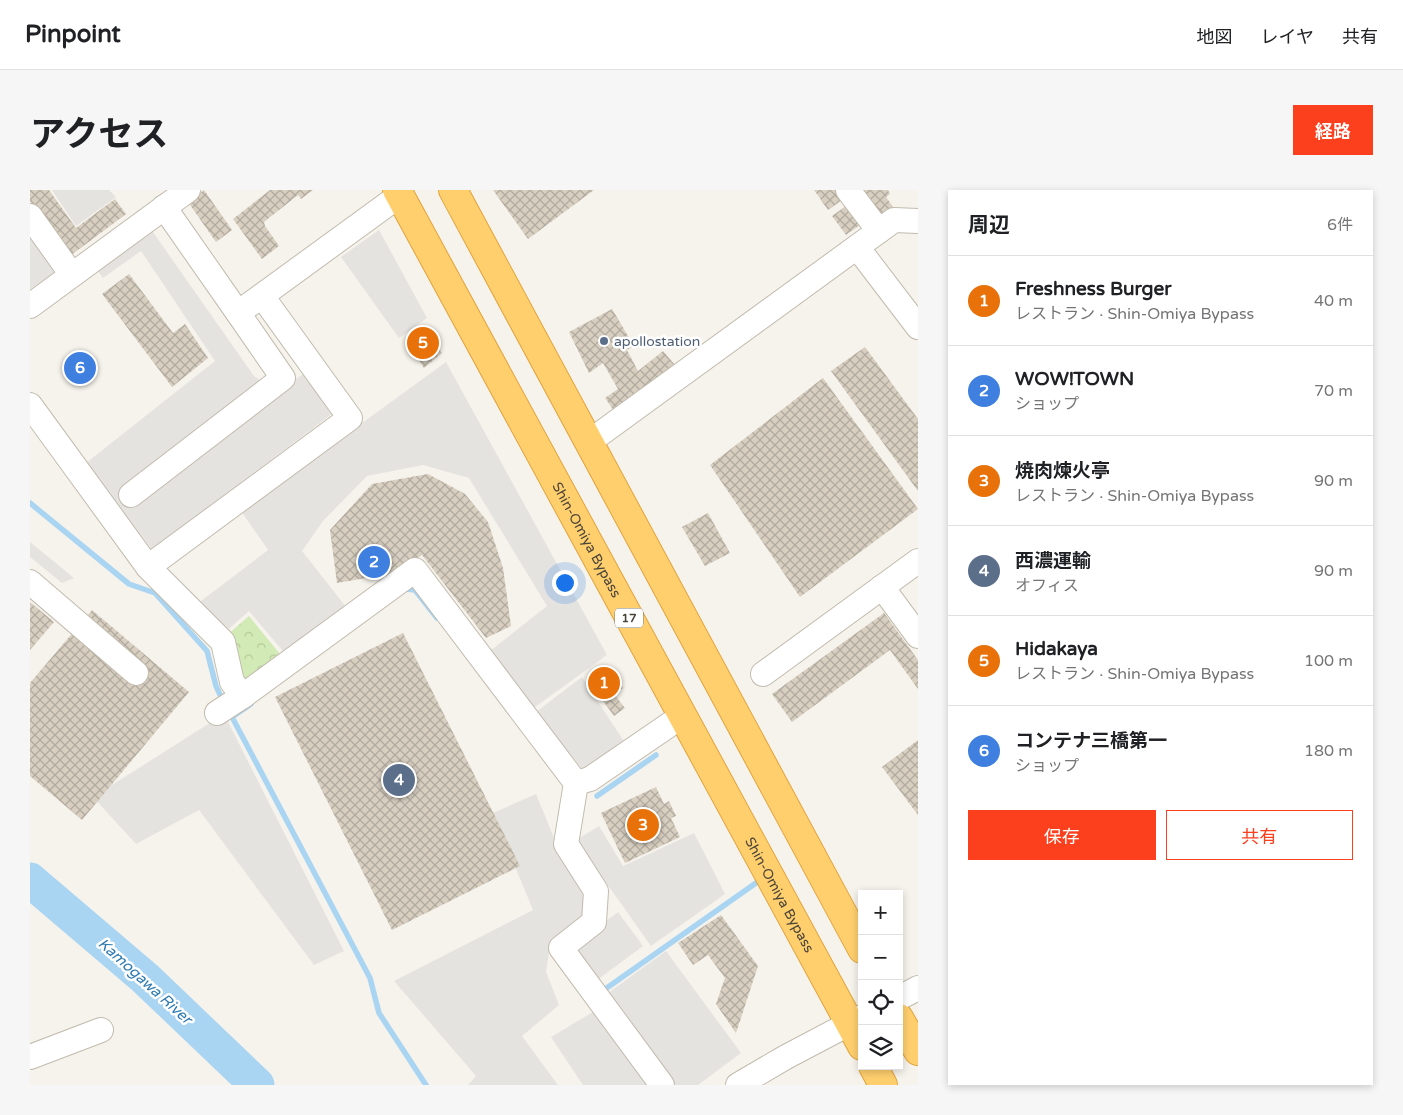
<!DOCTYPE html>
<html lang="ja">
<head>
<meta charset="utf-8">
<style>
  body { margin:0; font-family:"Varela Round","Noto Sans JP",sans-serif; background:#f6f6f6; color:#202124 }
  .controls { position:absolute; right:15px; bottom:15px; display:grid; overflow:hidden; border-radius:0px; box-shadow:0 2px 8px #0003 }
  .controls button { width:45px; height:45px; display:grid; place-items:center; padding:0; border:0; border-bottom:1px solid #e0e0e0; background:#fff; color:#202124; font:25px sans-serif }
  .you { position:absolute; left:534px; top:392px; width:18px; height:18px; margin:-12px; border:4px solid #fff; border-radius:50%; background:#1a73e8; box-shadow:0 0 0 8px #1a73e833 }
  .badge { display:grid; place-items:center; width:32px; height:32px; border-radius:50%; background:#fc3f1d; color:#fff; font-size:16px; font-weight:700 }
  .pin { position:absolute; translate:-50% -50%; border:2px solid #fff; box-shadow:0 1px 5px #0006 }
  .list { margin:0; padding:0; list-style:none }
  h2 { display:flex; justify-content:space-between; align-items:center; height:65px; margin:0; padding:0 20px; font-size:21px }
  h2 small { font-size:16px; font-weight:400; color:#757577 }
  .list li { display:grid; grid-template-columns:32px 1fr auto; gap:15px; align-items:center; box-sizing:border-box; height:90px; padding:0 20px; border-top:1px solid #e0e0e0 }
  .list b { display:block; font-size:19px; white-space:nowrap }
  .list p { margin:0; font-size:16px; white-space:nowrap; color:#757577 }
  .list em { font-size:16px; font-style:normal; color:#757577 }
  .actions { display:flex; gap:10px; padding:15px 20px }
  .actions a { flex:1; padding:11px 0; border:1px solid #fc3f1d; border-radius:0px; text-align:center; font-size:18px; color:#fc3f1d }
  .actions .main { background:#fc3f1d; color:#fff }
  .icon { flex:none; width:28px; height:28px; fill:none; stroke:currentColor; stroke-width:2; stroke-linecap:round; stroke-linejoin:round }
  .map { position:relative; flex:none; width:888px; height:895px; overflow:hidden; border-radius:0px }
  header { display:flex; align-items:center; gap:30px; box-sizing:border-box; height:70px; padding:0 25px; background:#fff; border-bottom:1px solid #e0e0e0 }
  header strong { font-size:24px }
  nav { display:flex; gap:28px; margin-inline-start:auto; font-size:18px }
  .intro { display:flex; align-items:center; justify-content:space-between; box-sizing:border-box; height:120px; padding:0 30px }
  h1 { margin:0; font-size:35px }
  .button { padding:12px 22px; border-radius:0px; background:#fc3f1d; color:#fff; font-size:18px; font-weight:700 }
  main { display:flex; gap:30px; padding:0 30px }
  aside { flex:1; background:#fff; border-radius:0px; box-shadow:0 2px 8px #0003 }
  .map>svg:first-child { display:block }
</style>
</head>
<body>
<header>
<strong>Pinpoint</strong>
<nav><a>地図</a><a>レイヤ</a><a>共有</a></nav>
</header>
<div class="intro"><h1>アクセス</h1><a class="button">経路</a></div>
<main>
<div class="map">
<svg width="888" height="895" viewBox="0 0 888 895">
  <defs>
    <pattern id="park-crowns" width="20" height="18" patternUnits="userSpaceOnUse" patternTransform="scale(1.25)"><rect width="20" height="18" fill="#d2eab5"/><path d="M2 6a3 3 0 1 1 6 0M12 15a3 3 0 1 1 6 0" fill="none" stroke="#b6ca9c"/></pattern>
    <pattern id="building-cross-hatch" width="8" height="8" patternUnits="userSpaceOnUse" patternTransform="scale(1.25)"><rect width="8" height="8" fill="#d8cfc1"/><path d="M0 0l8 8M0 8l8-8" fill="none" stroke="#b1aa9e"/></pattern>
  </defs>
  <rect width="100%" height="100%" fill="#f6f3ec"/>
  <path fill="url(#park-crowns)" d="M219,426L254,469L213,501L196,446Z"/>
  <g fill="#e5e3e0">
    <path d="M22,0H79L86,7L46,36Z"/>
    <path d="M118,35L224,186L248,202L276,182L306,221L122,359L56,273L185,171L111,61L73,88L63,74Z"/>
    <path d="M349,40L397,128L369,148L311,67Z"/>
    <path d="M0,41L28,80L0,99Z"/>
    <path d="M416,172L577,465L501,520L460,461L517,416L439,288L393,275L337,286L293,331L272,361L317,418L258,467L219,421L193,444L167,414L238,360L211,321Z"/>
    <path d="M0,352L44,388L32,393L0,367Z"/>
    <path d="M552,487L595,553L555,582L506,522Z"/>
    <path d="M194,524L314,761L284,775L169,620L106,654L63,607Z"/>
    <path d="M506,604L533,670L560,704L557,725L520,756L516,782L529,815L492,846L528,895H438L446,886L364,791L503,720L463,623Z"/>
    <path d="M569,636L593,676L664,643L695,704L621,756L546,650Z"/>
    <path d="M588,722L613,756L563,793L539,759Z"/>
    <path d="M636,761L711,863L668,895H637L574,806Z"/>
    <path d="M563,822L618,895H553L521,847Z"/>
  </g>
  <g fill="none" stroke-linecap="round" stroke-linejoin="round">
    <g stroke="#a9d4f2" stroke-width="5.5">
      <path d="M0,313L99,394L125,403L177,461L186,496L194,513"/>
      <path d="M373,401L376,399L385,400L407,428"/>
      <path d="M202,527L221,514"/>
      <path d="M202,527L340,788L349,823L396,895"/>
      <path d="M567,606L626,565"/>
      <path d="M571,802L733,688"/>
    </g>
    <path stroke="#a9d4f2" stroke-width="35" d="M0,690L115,788L227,895"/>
  </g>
  <g fill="url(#building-cross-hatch)">
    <path d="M0,0H19L46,38L85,9L96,24L40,66L0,11Z"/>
    <path d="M174,0L202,40L186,52L158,12Z"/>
    <path d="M240,0H283L271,9L268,5L234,32L235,36L249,56L232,69L203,29Z"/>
    <path d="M463,0H564L498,49Z"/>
    <path d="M784,0H808L815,8L798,20Z"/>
    <path d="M832,0H858L860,4L856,7L863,17L852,25Z"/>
    <path d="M820,13L834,32L816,45L802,26Z"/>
    <path d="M99,84L143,143L155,134L178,168L142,197L72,104Z"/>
    <path d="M582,119L604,156L597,160L608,181L633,161L645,175L584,221L575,208L588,199L573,173L559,183L539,142Z"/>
    <path d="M391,137L412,163L394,178L383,162L378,146Z"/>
    <path d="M835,157L888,229V301L801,181Z"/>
    <path d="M793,188L888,319L770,407L680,275Z"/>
    <path d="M398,284L435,304L458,332L473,378L481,436L456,448L392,365L365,383L307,393L300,340L342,294Z"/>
    <path d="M678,323L700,363L675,376L652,337Z"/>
    <path d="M0,412L24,432L0,460Z"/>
    <path d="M62,420L159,502L52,630L0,586V493Z"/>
    <path d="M854,423L888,470V499L860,460L762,532L742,504Z"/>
    <path d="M373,443L490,676L362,740L245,507Z"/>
    <path d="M579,479L593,498L584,504L595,518L584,526L560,493Z"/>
    <path d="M888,550V625L852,577Z"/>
    <path d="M626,597L634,614L639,611L646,626L641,628L650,647L595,673L571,623Z"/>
    <path d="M691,725L728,776L706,843L686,814L695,788L678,765L663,775L648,753Z"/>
  </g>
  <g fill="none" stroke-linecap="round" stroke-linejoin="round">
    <g stroke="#c2bbae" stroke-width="26">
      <g id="minor">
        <path d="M818,0L849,41"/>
        <path d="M134,17L208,123L370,5"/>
        <path d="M0,26L42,85"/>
        <path d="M827,57L888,137"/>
        <path d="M0,116L158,0"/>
        <path d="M0,215L118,377L193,452L202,492L213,506L385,380L546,593L536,654L566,701L564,732L531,758L632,895"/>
        <path d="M559,252L864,30L888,31"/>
        <path d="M101,305L253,188L208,123"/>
        <path d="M118,377L320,228L232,106"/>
        <path d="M0,392L106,483"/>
        <path d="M852,397L888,446"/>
        <path d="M733,484L888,371"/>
        <path d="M187,523L213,506"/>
        <path d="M546,593L560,589L652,526"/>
        <path d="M869,808L888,798"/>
        <path d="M0,867L71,840"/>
        <path d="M708,895L756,867L832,827"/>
      </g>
    </g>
    <g stroke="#e0a43c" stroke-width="30">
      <g id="highway">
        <path id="s1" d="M367,0L832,856"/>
        <path d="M423,0L832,759"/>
        <path d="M869,828L888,861"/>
        <path d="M843,876L853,895"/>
      </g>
    </g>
    <use href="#minor" stroke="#fff" stroke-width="24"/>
    <use href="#highway" stroke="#ffcf6e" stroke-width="28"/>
  </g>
  <circle fill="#5c6f8a" stroke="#fff" stroke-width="2" cx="574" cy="151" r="5"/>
  <g text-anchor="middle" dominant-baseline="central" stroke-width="5" stroke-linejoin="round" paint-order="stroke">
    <rect fill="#fff" stroke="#817c74" stroke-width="1" x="585" y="418.5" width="28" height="19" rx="4"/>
    <g font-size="12" font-weight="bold" fill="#4b4439">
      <text x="599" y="428">17</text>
    </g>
    <g font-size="14" fill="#4e5e75" stroke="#fff" text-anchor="start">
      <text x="584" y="151">apollostation</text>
    </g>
    <g font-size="14" fill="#4b4439" stroke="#fff">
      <text stroke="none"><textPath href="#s1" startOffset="398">Shin-Omiya Bypass</textPath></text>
      <text stroke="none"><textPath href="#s1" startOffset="802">Shin-Omiya Bypass</textPath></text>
    </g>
    <g font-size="15" font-style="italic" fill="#2e7ab2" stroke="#fff">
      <text transform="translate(115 791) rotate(42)">Kamogawa River</text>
    </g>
  </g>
</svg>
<div class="controls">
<button>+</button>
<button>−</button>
<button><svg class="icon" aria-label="locate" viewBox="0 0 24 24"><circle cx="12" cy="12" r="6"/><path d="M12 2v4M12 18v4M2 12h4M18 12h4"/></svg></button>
<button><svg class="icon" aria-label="layers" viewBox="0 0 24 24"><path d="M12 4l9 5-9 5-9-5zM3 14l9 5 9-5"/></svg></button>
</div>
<div class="you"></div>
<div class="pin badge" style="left:574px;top:493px;background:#e8710a">1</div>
<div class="pin badge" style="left:344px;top:372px;background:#3f7fe0">2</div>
<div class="pin badge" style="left:613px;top:635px;background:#e8710a">3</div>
<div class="pin badge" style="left:369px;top:590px;background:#5c6f8a">4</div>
<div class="pin badge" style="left:393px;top:153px;background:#e8710a">5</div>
<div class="pin badge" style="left:50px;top:178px;background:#3f7fe0">6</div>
</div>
<aside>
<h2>周辺<small>6件</small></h2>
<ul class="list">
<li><span class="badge" style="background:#e8710a">1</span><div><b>Freshness Burger</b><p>レストラン · Shin-Omiya Bypass</p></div><em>40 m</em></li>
<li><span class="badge" style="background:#3f7fe0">2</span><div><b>WOW!TOWN</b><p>ショップ</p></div><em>70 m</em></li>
<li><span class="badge" style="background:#e8710a">3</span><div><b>焼肉煉火亭</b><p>レストラン · Shin-Omiya Bypass</p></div><em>90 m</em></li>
<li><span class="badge" style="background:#5c6f8a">4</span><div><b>西濃運輸</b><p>オフィス</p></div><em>90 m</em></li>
<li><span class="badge" style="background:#e8710a">5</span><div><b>Hidakaya</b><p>レストラン · Shin-Omiya Bypass</p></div><em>100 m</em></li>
<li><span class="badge" style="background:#3f7fe0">6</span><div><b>コンテナ三橋第一</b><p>ショップ</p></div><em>180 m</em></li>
</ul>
<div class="actions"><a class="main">保存</a><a>共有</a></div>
</aside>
</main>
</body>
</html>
